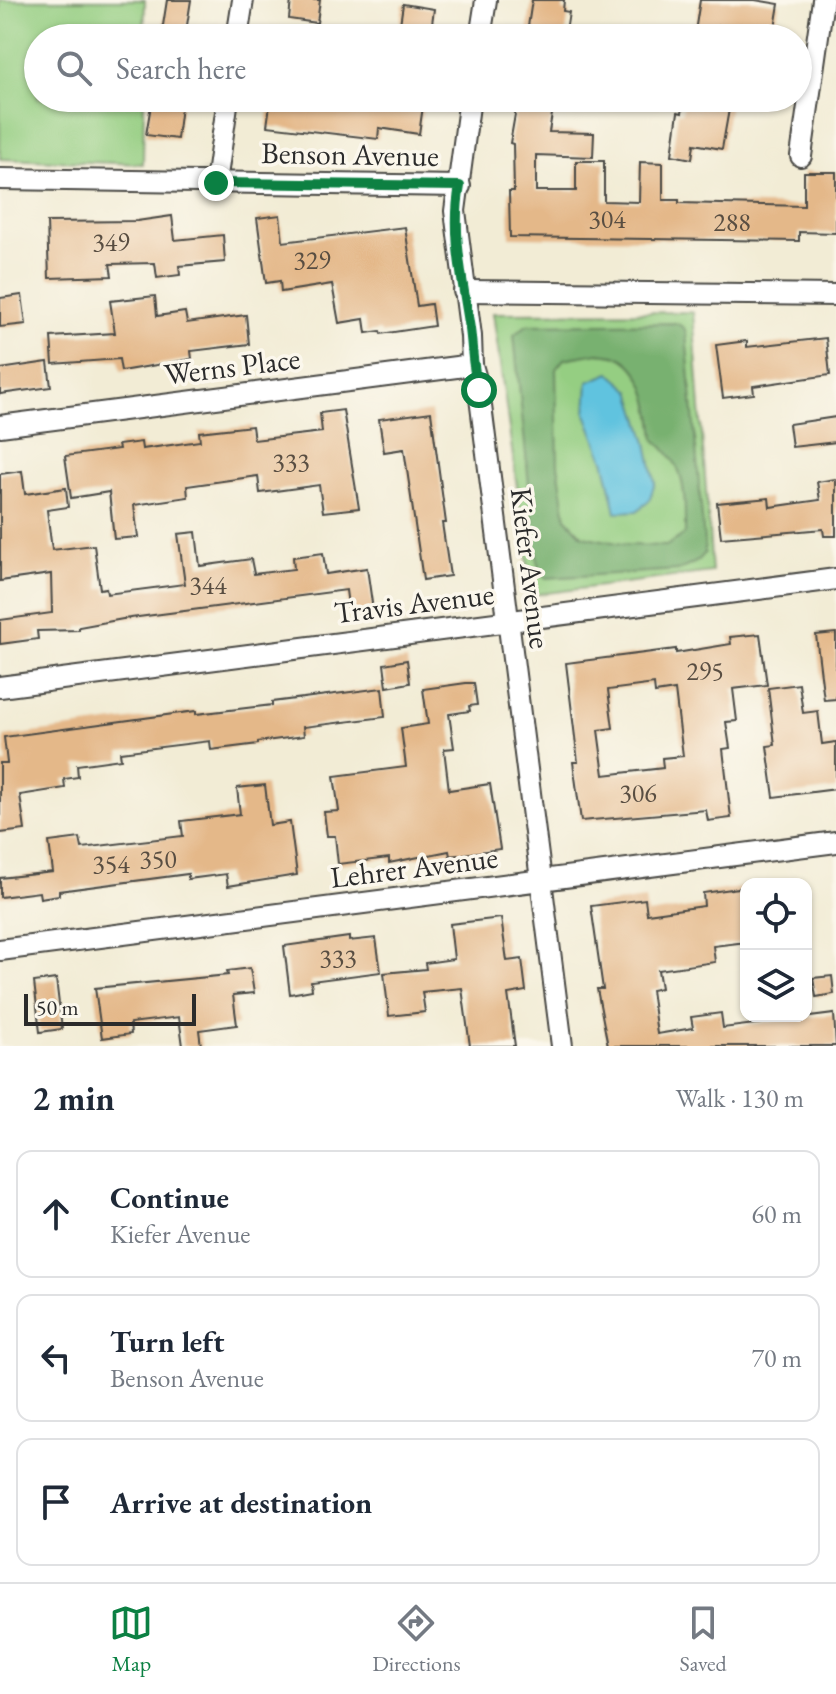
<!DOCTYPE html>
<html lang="en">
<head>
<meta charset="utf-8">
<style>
  body { margin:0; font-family:"EB Garamond",serif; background:#f2f2f3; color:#1f2937 }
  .controls { position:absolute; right:24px; bottom:24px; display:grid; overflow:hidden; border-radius:16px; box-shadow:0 2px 6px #0004 }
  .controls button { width:72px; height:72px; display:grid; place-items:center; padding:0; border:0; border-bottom:2px solid #e0e1e3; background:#fff; color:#1f2937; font:40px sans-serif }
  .scale { position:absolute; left:24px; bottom:20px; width:172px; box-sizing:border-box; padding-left:8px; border:4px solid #2b2b2b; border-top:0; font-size:22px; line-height:28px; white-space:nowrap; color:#2b2b2b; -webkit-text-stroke:6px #fbf7ec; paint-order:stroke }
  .stop { position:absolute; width:24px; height:24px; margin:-18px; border:6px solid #0b8043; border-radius:50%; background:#fff }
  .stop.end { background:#0b8043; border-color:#fff; box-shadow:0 2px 8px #0008 }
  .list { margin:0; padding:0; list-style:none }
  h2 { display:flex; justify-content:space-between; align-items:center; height:104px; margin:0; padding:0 32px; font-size:34px }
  h2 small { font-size:26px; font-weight:400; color:#747a83 }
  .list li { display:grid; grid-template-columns:52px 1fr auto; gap:24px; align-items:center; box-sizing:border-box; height:128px; margin:0 16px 16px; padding:0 16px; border:2px solid #e0e1e3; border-radius:16px }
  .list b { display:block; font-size:30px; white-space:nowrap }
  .list p { margin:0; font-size:26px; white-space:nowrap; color:#747a83 }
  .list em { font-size:26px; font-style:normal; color:#747a83 }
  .icon { flex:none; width:44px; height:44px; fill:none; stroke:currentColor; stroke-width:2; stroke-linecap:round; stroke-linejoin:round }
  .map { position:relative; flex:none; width:836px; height:1046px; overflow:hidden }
  .search { position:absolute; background:#fff; box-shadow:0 2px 6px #0004; left:24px; right:24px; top:24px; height:88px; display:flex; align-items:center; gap:20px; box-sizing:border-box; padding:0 28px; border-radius:44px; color:#747a83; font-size:30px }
  .sheet { height:536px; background:#fff }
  nav { display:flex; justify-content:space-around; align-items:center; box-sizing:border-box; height:112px; border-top:2px solid #e0e1e3; background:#fff; font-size:22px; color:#747a83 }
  nav a { display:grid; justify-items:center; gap:4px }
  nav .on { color:#0b8043 }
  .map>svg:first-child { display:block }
</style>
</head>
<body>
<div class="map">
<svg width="836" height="1046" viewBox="0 0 836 1046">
  <rect width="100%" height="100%" fill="#fbf7ec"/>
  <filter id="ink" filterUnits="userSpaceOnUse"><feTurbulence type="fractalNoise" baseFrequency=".0125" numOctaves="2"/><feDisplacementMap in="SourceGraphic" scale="16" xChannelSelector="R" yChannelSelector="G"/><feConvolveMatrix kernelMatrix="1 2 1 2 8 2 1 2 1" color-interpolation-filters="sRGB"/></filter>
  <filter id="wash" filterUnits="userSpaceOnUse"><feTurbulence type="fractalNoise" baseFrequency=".006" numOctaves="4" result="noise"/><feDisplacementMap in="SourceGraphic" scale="32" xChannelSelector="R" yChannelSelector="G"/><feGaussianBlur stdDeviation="1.8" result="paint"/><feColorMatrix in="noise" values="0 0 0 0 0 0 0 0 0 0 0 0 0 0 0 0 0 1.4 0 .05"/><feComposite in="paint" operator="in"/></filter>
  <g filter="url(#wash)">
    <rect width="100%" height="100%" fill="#f2ecd5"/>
    <g fill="#95ce82" stroke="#607c56" stroke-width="2">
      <path d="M0,0H145L144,38H38V98H144L143,164L0,159Z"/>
      <path d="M693,312L712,572L532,595L493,313Z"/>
    </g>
    <path fill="#78b170" stroke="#526e4e" stroke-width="2" fill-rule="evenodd" d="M676,323L684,328L686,333L705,553L698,561L680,570L546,578L539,570L535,545L514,335L527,325ZM598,353C604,354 612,354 617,356C647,367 653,413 655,440C687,465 685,496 685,534L666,546L627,545L583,536L566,518L558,465L556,369L564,359Z"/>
    <path fill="#61c3df" stroke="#467785" stroke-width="2" d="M610,373L631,391L647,443L655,483L649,501L637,511L616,512L605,463L586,414L588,382Z"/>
    <g id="blocks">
      <g fill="#e4b889" fill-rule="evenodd">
        <path d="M167,0H191L185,38H161Z"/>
        <path d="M291,0H320L317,23L289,19Z"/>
        <path d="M532,0H564L563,11L569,12L565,38L527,33Z"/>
        <path d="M700,0H755L779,4L774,34L719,25L717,38H694Z"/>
        <path d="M403,4L434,9L430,38H398Z"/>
        <path d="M158,98H182L177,139L146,135L152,99L158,100Z"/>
        <path d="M271,98H325L353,102V98H383V100L423,106L419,134L379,128L378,139L267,126Z"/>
        <path d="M684,98H731L722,149L694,144L692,159L672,155L678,112L682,113Z"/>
        <path d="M517,103L553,108L549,132L594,133L593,157L536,155V191H576V161H604V201L639,202L640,162L663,163V200H679V203L804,206V172H836V233L799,232V241L510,237L509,191H514L513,144L510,143Z"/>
        <path d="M280,215L283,242L405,227L417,306L431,304L434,326L381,334L380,331L366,333L364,319L339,323L332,284L281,292L280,281L266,283L257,218Z"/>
        <path d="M172,216L175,240L223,235L225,262L179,266L180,275L157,278L155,263L110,264L112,276L49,278L47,222L137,221Z"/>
        <path d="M22,295L26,324L0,327V298Z"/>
        <path d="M155,296L157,316L185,312L187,323L246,315L249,344L191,351L192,359L121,371L119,359L53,364L51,337L115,333L110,301Z"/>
        <path d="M826,338L830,375L753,386L754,394L723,398L716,345L747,341V347Z"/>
        <path d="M48,362L51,387L0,394V369Z"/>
        <path d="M343,410L359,508L323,512L319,485L260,493L258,476L187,486L188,497L134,505L138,537L114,539L109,492L71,498L65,456L119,449L118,445L141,442L142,449L200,441L199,432L252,426L254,440L322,432L320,413Z"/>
        <path d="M431,412L446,523H442L450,576L423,580L404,449L384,452L379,419Z"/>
        <path d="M836,417V442L792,447L789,424Z"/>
        <path d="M22,471L25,494L66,488L68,507L47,510L52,550L94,545L100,589L106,588L107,594L185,584L178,534L196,532L200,566L251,559L254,574L294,569L293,557L323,553L326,574L367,568L373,610L349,613L346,590L123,619L79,627V630L37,631L38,639L0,644V620L52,613L51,574L0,581V474Z"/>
        <path d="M836,479V536H824L823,529L721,538L717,503L769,498L770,507L820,500L817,482Z"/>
        <path d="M836,633V699L824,700L816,635Z"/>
        <path d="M760,634L767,685L733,689L737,721L726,722L730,748L723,749L731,818L708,821L706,810L581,821L573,762H578L566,663L676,649V653L731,644L730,637ZM654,684L655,693L675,690L683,756L662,758L663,768L604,775L598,730L613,728L608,690Z"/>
        <path d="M407,660L410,683L387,687L384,664Z"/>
        <path d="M466,683H474L477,705L469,706L470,711L449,714L454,748L444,749L449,790L490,784L500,849L450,856L449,851L389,863V858L338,864L335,836H327L324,812L339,811L334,776L406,767L401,728L428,724L423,689Z"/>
        <path d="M799,684L803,713L818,711L822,744L836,742V789L774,797L767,746L775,745L768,688Z"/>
        <path d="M382,688L385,717L303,727L304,736L258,742V744L211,750L210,741L120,752L121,759L77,765L78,777L64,779L65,788L20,795L25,830L0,833V763H7L4,737L196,711V714L272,705V702Z"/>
        <path d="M265,785L270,825L290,822L297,875L228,886L226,874L188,879V874L59,891V895L40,898L39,892L0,897V878L53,872L49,842L80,838L82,848L183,836L181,821L240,814L237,788Z"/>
        <path d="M746,887V942L713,946L715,962L658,970L661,988L651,990L657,1034L693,1028L691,1017L721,1013L723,1028L834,1014L836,1046H608L597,989H603L591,906L645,899L647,914L704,906L703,893Z"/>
        <path d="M501,918L507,961L522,959L526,991L508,994L515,1046H470L462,988L422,992L425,1012L389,1016L384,973L426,969L425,963L454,959L450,924Z"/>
        <path d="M349,937V941L376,938L381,972L311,981L312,990L290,994L284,946Z"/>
        <path d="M250,968L254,993L233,995L237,1025L199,1030L201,1046H183L179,1017L130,1023L131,1034L102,1038L95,988L228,975L227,971Z"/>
        <path d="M832,976L834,994L816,997L813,978Z"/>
        <path d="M56,979L62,1029L40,1032L34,982Z"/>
      </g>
    </g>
  </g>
  <g filter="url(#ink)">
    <use href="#blocks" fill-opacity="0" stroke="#494844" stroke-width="2"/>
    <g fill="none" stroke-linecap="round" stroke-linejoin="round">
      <g stroke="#494844" stroke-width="24">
        <g id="minor">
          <path d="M237,38L243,0"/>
          <path d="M480,38L486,0"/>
          <path d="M470,98L455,211L471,336L472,365L479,390L562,1046"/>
          <path d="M801,156L823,0"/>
          <path d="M0,179L460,186"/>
          <path d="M216,183L228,98"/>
          <path d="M464,291L836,295"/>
          <path d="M0,426L472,365"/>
          <path d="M0,687L836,579"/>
          <path d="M0,950L836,842"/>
        </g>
      </g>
      <use href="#minor" stroke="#fff" stroke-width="20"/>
    </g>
  </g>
  <g fill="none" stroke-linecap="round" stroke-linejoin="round" filter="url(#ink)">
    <path stroke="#0b8043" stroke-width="10" d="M216,183L460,186C451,232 463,282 470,329C473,351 472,367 479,390"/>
  </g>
  <g text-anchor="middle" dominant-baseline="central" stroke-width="7" stroke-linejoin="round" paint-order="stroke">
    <g font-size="26" fill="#594e42">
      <text x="607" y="219">304</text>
      <text x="732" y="222">288</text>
      <text x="111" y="242">349</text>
      <text x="312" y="260">329</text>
      <text x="291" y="462">333</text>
      <text x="208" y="585">344</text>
      <text x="705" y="671">295</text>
      <text x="638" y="793">306</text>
      <text x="158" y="859">350</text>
      <text x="111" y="864">354</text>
      <text x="338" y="958">333</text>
    </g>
    <g font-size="30" fill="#2b2b2b" stroke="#fbf7ec">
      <text transform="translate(350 154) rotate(1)">Benson Avenue</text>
      <text transform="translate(232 366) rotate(-7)">Werns Place</text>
      <text transform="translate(531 568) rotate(83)">Kiefer Avenue</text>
      <text transform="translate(414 603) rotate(-7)">Travis Avenue</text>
      <text transform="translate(414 867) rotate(-7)">Lehrer Avenue</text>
    </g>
  </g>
</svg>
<div class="controls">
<button><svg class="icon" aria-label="locate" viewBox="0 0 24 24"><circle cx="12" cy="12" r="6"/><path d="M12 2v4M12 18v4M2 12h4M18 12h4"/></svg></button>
<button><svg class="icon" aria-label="layers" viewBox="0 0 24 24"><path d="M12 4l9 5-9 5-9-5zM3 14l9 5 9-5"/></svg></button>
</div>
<div class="scale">50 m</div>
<div class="stop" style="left:479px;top:390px"></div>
<div class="stop end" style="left:216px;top:183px"></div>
<div class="search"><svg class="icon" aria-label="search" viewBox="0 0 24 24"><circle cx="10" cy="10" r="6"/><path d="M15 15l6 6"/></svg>Search here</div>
</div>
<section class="sheet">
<h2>2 min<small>Walk · 130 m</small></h2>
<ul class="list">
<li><svg class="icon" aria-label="ahead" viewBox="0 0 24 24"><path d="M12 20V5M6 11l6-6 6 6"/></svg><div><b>Continue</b><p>Kiefer Avenue</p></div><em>60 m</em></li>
<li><svg class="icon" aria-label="left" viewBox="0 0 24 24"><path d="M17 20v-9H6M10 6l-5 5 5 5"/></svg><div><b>Turn left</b><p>Benson Avenue</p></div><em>70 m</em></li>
<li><svg class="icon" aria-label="arrive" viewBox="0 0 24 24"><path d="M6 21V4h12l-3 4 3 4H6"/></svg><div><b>Arrive at destination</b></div></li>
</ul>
</section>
<nav>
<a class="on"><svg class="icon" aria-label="map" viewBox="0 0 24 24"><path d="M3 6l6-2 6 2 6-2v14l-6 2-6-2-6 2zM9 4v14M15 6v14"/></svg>Map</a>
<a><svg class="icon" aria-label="directions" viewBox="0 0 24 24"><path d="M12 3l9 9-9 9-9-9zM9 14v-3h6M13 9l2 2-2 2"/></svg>Directions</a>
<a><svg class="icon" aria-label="saved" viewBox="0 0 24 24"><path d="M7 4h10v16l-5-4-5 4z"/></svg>Saved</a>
</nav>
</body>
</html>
